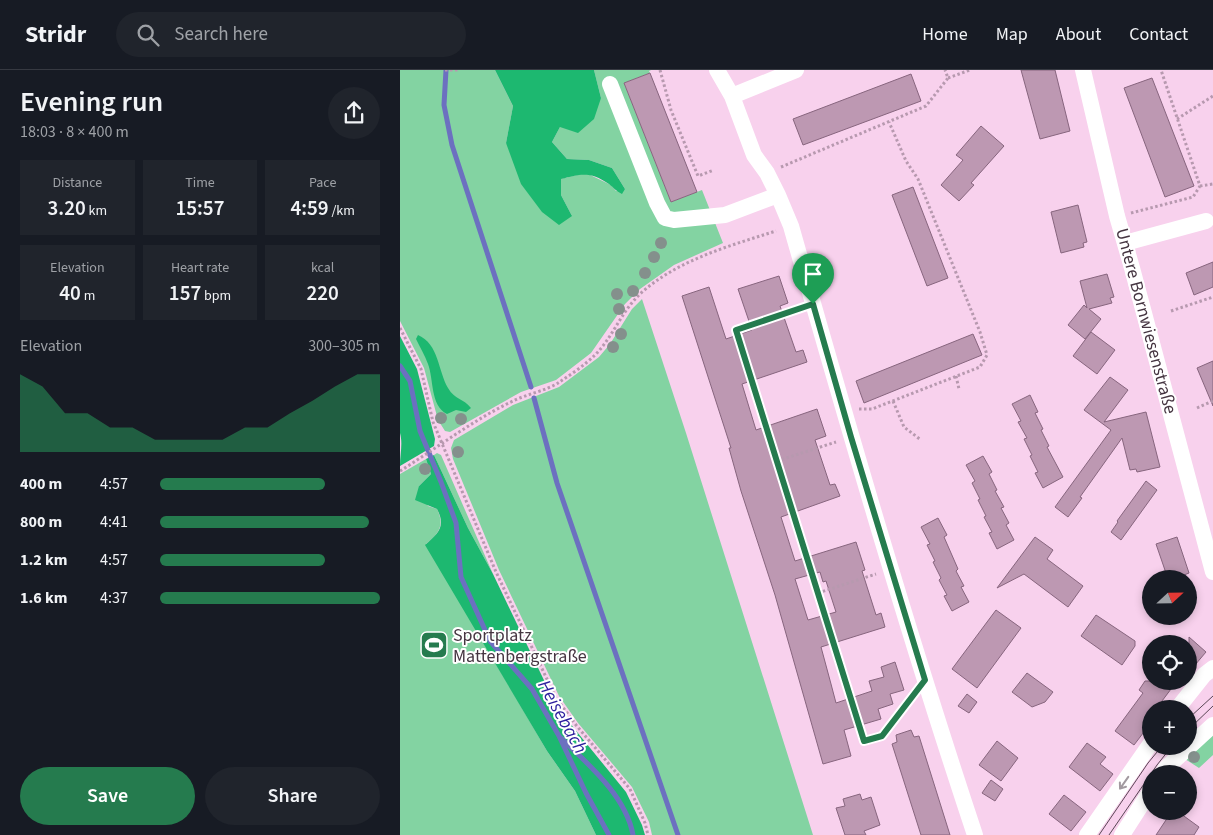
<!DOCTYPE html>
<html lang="en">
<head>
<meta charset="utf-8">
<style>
  :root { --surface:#171b24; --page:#20242c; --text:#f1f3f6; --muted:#9ea1a6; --line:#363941; --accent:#257b4e }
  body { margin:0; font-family:"Source Sans 3",sans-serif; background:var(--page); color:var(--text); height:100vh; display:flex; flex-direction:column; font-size:19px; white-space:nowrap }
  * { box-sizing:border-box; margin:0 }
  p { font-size:16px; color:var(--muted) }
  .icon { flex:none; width:28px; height:28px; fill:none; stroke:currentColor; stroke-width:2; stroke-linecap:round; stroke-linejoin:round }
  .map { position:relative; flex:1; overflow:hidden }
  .drawer { display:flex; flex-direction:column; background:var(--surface); width:400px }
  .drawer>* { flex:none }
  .needle { width:32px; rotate:68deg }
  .controls { position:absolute; left:742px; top:500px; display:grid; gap:10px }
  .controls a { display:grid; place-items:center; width:55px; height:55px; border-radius:50%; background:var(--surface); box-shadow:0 2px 8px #0003; font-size:25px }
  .pin { position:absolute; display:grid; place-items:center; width:42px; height:42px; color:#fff; margin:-51px -21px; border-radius:50% 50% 50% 0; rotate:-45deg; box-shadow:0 0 5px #0007 }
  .pin .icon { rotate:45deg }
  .round { display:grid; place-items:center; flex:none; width:52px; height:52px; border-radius:26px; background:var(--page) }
  .head { display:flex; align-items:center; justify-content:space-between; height:85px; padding:0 20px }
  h1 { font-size:28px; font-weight:600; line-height:38px }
  .stats { display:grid; grid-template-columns:repeat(3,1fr); gap:8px; height:85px; padding:5px 20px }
  .stats div { display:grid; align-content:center; border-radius:0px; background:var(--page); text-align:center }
  .stats b { font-size:21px; font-weight:600 }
  .stats small { font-size:14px; font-weight:400 }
  .stats p { font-size:14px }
  .chart { height:140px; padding:10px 20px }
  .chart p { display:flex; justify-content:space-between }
  .chart svg { width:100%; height:90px; margin-top:5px; fill:var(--accent); opacity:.7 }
  .button { display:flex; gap:10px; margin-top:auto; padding:10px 20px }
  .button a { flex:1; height:58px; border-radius:30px; background:var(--accent); color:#fff; font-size:20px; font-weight:600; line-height:58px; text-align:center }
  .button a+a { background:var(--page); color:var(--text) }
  ul { padding:0 20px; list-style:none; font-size:16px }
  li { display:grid; grid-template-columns:80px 60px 1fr; align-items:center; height:38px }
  li i { height:12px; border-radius:6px; background:var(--accent) }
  header { display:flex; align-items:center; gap:30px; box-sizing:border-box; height:70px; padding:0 25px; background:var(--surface); border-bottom:1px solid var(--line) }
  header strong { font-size:24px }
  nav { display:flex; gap:28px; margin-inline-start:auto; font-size:18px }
  .search { width:350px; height:45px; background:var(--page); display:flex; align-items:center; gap:12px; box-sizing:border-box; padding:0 18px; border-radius:28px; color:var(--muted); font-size:19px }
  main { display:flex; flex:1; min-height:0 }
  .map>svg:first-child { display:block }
  .green { fill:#83d3a2 }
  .forest { fill:#1db870 }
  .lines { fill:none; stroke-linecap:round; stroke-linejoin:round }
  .stream { stroke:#6c70c0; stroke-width:5 }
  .building { fill:#bd98b2; stroke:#87657e; fill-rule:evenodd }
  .path { stroke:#b799af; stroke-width:3; stroke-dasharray:2.5 2.5; stroke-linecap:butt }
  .minor { stroke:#fff; stroke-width:16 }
  .tram { stroke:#5a4755; stroke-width:1 }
  .tree { fill:#84908c }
  .oneway { stroke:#a29aa0 }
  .route-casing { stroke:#fff; stroke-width:10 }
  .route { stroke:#257b4e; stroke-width:6 }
  .labels { text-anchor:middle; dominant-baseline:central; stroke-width:4; stroke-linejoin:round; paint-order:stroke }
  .street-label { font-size:18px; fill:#453541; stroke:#fff }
  .poi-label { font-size:18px; fill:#453541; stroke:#fff; text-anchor:start }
  .water-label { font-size:19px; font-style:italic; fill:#2d1f9e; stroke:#fff }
</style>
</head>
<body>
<header>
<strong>Stridr</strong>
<div class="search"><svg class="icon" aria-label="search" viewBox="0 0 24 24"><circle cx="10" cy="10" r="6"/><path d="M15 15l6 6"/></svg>Search here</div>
<nav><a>Home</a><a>Map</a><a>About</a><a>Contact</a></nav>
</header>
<main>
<section class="drawer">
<div class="head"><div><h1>Evening run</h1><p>18:03 · 8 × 400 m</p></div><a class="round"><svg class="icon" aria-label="share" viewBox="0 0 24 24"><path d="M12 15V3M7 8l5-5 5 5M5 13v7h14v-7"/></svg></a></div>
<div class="stats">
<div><p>Distance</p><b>3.20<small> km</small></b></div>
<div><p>Time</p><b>15:57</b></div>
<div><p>Pace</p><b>4:59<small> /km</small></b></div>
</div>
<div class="stats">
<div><p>Elevation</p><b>40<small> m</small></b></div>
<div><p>Heart rate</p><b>157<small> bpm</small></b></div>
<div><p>kcal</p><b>220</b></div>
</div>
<div class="chart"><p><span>Elevation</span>300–305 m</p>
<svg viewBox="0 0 160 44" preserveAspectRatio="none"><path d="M0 44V6L10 12L20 25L30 25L40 32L50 32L60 38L70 38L80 38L90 38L100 32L110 32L120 25L130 19L140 12L150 6L160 6V44z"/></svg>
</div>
<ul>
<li><b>400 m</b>4:57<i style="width:75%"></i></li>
<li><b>800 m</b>4:41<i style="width:95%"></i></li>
<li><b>1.2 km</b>4:57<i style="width:75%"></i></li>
<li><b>1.6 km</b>4:37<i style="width:100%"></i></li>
</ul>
<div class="button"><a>Save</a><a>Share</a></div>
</section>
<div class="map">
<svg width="813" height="765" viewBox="0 0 813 765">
  <rect width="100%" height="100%" fill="#f8d1ed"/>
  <path class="green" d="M0 0H95L113 36 106 73 172 146 161 125 160 109 186 103 211 115 216 121 225 119 212 98 189 90 167 89 152 72 160 57 201 28 194 0H251L249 1 250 3 224 13 271 132 302 120 323 173 274 195 240 219 225 234 191 283 156 310 121 322 50 362 45 361 38 350 24 298 0 251Z
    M242 229 286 363 413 765H252L249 752 232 717 178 653 159 626 99 500 53 389 51 378 54 370 113 335 159 317 199 287 210 274 232 239Z
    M37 383 41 385 93 504 68 458 34 385Z
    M26 389 31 404 19 416 28 436 37 439C45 456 39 463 26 474L147 681 175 721 196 765H0V404Z
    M813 663V685L799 698 785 689Z"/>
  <path class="forest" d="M95 0H194L201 28 194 49 178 63 160 57 152 72 167 89 189 90 212 98 225 119 222 124C216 121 214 118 209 114 190 101 181 104 161 109V125L172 146 159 155 142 142 121 114 106 73 113 36Z
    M18 265C39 274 38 301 48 318 55 330 63 328 71 338L66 342 56 340 47 344C30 335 34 310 28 294 25 286 20 277 16 269Z
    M0 266 17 299 35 369 34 376 0 396C0 384 3 374 0 363Z
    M34 385 68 458 93 504 153 629 173 657 226 722 242 755 245 765H196L175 721 147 681 25 475C39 463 46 456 37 439L15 430 19 416 31 404 26 389Z"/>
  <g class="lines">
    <path class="stream" d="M46 0 44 35 52 75 131 317
      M0 296 10 311 20 361 41 412 56 453 61 507 90 571 132 619 159 666 186 723 209 765
      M134 328 157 413 278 765
      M161 668C188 694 226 726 233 765"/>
  </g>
  <path class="building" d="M621 0H655L670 61 640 69Z
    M250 3 297 122 271 132 224 13Z
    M511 4 521 31 403 75 393 49Z
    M752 8 794 116 765 127 724 18Z
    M581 56 604 76 571 113 574 115 559 131 541 115 563 90 556 85Z
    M513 117 548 208 527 216 492 125Z
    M678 135 687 172 683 173 684 177 661 183 651 142Z
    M813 192V217L794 225 786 203Z
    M707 204 714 227 710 228 712 233 689 239 701 249 685 269 668 255 684 235 687 238 680 211Z
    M379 206 388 233 380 236 396 282 403 280 407 292 342 314 356 360 417 339 426 366 415 370 430 415 435 414 440 426 381 447 395 491 456 472 465 500 462 501 476 545 481 543 485 557 421 577 431 614 436 633 472 621 469 611 484 607 481 597 495 592 504 620 490 624 493 634 478 639 481 649 444 660 451 686 423 694 375 525 341 421 329 378H331L282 226 309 217 326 269 352 260 338 219ZM420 502 423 512 426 511 436 542 408 550 395 509Z
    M691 262 715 280 697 304 673 286Z
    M573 264 582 285 464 333 456 311Z
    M813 291V336L797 298Z
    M710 307 728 320 704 352 746 342 760 397 737 402 736 399 730 400 722 368 680 427 682 428 668 447 655 437 711 360 684 340Z
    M630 325 638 342 635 343 643 359 641 360 649 376 647 377 663 407 643 418 635 403 638 402 630 386 632 385 624 369 627 368 618 352 621 351 612 334Z
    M583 386 592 402 589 404 597 420 595 421 604 437 601 438 609 453 606 455 614 470 597 479 589 463 592 462 584 447 586 446 578 430 580 429 572 413 575 411 566 395Z
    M746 411 757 420 721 470 711 462 718 452 717 451Z
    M538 448 547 465 544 467 558 499 556 501 564 516 561 517 569 532 552 541 544 526 547 525 539 510 541 508 533 492 535 491 527 475 530 474 521 457Z
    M635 467 653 480 647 489 683 516 668 537 624 504 597 518Z
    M777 467 789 503 774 509H768L756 474Z
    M596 540 621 558 577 618 552 599Z
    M696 545 735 571V576L722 595 681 566Z
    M789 567 806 582 789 602Z
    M627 603 653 622 645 632 632 637 612 622Z
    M745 611H777L756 639H751V646L747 652 750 654 734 675 715 661 743 623 739 620Z
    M567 624 577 632 569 643 558 636Z
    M511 660 514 667 519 666 550 765H521L492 674 497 672 496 665Z
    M597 671 618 688 601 711 579 695Z
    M687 673 706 687 700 694 713 704 700 721 669 697Z
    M591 710 603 719 595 731 582 723Z
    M460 724 462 730 471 727 480 755 464 761 466 765H445L436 738 445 736 443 729Z
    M664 725 686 742 671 761 649 744Z
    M772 741H777L799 757 794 765H756Z"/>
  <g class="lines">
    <path class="path" d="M45 0H59
      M260 0 271 40 298 106 314 100
      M548 8 570 0
      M777 49 813 26
      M381 97 526 36 548 8 545 0
      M800 116 813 114
      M731 143 793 127 800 116 761 0
      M399 239 336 260 464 671 482 665 513 625
      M771 241 813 227
      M0 258 21 299 33 352 96 502 156 628 176 655 230 719 245 753 248 765
      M556 306 559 319
      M493 331 504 357 521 370
      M797 338 813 331
      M459 339H472L580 297 587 285 580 262 518 109 506 91 489 52
      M377 391 436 372
      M0 401C37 378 73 350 113 331 127 324 145 321 158 313 170 305 185 295 195 285 213 267 221 242 240 224 277 190 329 176 376 161
      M418 523 476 504"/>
    <path class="minor" d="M317 0 332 26 354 85 367 103 378 125 391 156C449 360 508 564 575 765
      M683 0 717 146 732 198 813 502
      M210 14 257 133 265 148 274 150 325 145 378 125
      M332 26 396 0
      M725 173 806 151
      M777 639 804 605 813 598
      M762 704 766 698 813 655
      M687 765 751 673
      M722 765 751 720"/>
    <path class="tram" d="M789 648 813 626
      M789 659 813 636
      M699 765 748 693 762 676
      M709 765 757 695 772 676"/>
  </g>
  <g class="tree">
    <circle cx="261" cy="173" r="6"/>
    <circle cx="254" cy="187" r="6"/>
    <circle cx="245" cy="203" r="6"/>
    <circle cx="233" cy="221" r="6"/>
    <circle cx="217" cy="224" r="6"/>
    <circle cx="219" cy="239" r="6"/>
    <circle cx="221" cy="264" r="6"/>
    <circle cx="213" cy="277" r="6"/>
    <circle cx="41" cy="348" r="6"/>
    <circle cx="61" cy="349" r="6"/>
    <circle cx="58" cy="382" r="6"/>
    <circle cx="25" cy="399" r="6"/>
    <circle cx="794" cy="687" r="6"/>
  </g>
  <defs><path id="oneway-shaft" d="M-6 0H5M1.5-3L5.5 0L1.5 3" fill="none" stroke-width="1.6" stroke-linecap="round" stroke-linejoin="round" transform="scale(1.25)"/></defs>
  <use class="oneway" href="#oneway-shaft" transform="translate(724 713) rotate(125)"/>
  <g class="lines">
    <g class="route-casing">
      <path id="route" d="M413 234 451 367 525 610 482 666 464 671 336 260Z"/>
    </g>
    <use href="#route" class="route"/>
  </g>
  <defs>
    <g id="stadium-square" transform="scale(1.4375)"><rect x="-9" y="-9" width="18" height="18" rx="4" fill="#257b4e" stroke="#fff"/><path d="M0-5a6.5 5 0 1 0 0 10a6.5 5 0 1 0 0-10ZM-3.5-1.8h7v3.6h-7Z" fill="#fff"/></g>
  </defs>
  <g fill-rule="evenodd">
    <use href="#stadium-square" x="34" y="575"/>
  </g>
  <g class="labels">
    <g class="street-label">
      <text transform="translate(746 251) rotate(75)">Untere Bornwiesenstraße</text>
    </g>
    <g class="poi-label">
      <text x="53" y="565">Sportplatz<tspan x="53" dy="21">Mattenbergstraße</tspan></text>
    </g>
    <g class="water-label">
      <text transform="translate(162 647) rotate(61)">Heisebach</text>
    </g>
  </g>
</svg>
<div class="controls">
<a><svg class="needle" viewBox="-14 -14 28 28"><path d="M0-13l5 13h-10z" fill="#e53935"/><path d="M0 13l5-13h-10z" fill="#9ea1a6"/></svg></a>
<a><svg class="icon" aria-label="locate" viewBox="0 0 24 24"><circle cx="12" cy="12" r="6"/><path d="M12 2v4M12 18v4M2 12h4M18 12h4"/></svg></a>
<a>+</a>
<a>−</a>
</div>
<div class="pin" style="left:413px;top:234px;background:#1e9e55"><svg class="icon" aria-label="arrive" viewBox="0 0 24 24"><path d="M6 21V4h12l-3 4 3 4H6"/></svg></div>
</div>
</main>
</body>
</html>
